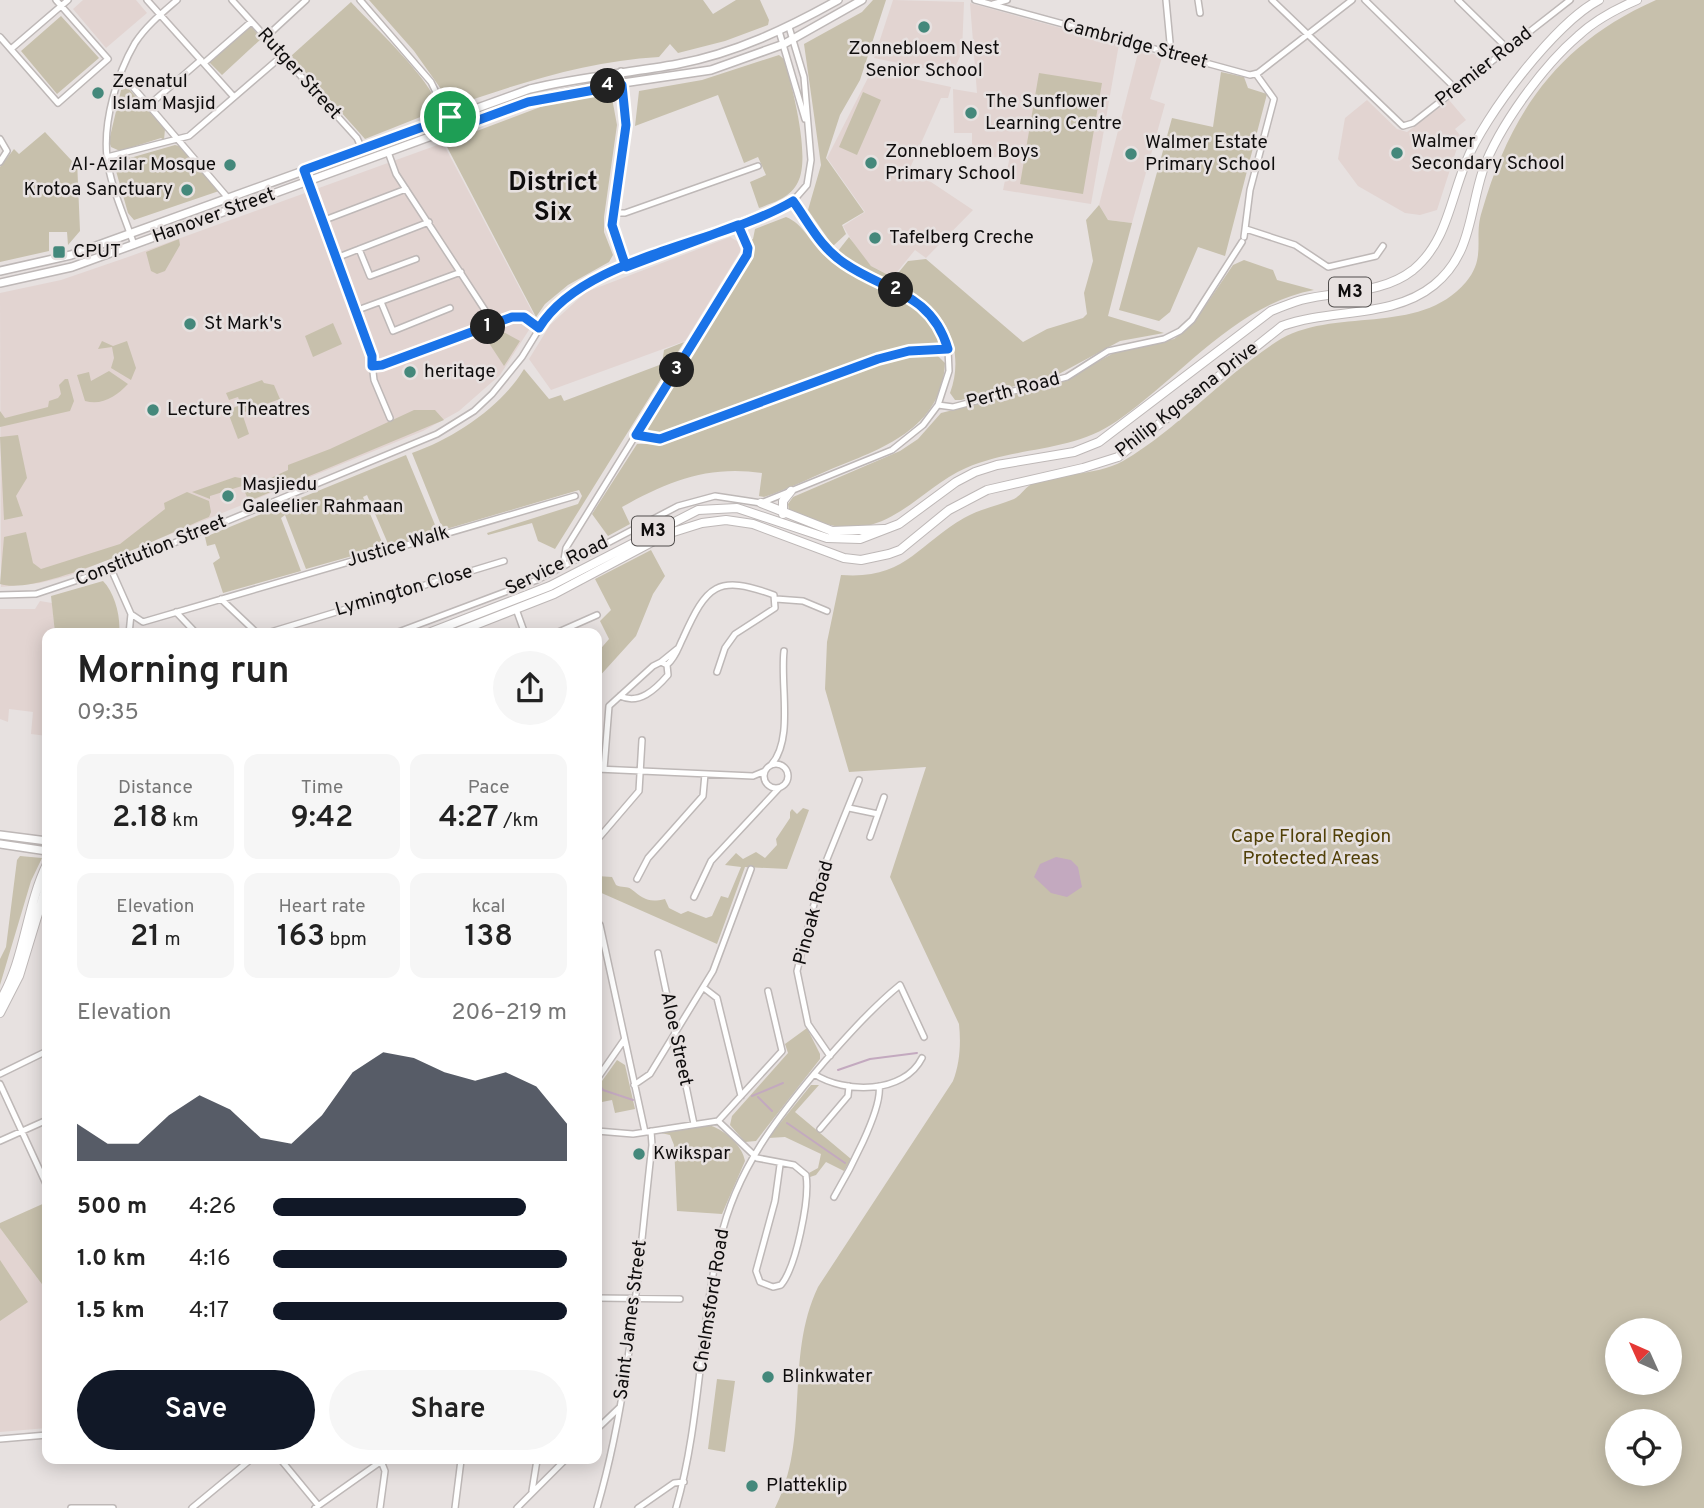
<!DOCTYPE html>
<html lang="en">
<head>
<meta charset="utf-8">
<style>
  :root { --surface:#fff; --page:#f6f6f6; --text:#222; --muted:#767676; --accent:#111827 }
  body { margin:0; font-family:Overpass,sans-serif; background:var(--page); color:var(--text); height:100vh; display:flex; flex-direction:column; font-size:26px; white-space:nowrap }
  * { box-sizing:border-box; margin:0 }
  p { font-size:23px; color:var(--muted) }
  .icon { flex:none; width:38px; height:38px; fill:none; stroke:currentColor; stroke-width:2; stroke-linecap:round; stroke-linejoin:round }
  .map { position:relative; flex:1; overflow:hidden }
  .details { position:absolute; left:42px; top:628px; width:560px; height:836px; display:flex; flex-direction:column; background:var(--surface); border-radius:14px; box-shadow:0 4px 18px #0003 }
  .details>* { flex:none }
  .needle { width:46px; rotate:315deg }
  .fabs { position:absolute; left:1605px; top:1318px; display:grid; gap:14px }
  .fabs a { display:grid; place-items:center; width:77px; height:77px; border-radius:50%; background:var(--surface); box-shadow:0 4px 18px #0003; font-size:35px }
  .pin { position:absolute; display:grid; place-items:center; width:60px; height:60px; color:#fff; margin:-30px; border:4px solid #fff; border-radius:50%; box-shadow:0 2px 7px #0007 }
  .km { position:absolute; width:35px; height:35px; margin:-18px; border-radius:50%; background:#222; color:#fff; font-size:19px; line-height:35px; text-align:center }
  .round { display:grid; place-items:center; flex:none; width:74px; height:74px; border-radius:37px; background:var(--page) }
  .overview { display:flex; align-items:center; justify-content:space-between; height:119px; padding:0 35px }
  h1 { font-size:38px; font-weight:600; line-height:52px }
  .figures { display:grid; grid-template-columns:repeat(3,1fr); gap:10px; height:119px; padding:7px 35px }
  .figures div { display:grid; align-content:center; border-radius:14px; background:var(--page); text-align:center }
  .figures b { font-size:30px; font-weight:600 }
  .figures small { font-size:19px; font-weight:400 }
  .figures p { font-size:19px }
  .chart { height:196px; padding:14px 35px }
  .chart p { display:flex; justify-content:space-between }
  .chart svg { width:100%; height:126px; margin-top:7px; fill:var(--accent); opacity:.7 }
  .action { display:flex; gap:14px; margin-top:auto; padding:14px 35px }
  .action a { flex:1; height:80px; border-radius:42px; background:var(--accent); color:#fff; font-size:28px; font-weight:600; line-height:80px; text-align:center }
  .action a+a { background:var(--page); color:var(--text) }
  ul { padding:0 35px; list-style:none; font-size:23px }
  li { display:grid; grid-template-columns:112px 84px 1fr; align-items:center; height:52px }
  li i { height:18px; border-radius:9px; background:var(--accent) }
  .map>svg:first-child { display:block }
  .built { fill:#e2d4d1 }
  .green { fill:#c7c0ac; fill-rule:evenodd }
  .water { fill:#c3a9bf }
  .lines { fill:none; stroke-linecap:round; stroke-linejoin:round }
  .stream { stroke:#c3a9bf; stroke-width:2 }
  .street-casing { stroke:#beb8b7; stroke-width:8 }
  .secondary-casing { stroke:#beb8b7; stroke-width:10 }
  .primary-casing { stroke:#beb8b7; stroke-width:10 }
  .street { stroke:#fff; stroke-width:5 }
  .secondary { stroke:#fff; stroke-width:7 }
  .primary { stroke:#fff; stroke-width:8 }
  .route-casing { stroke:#fff; stroke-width:14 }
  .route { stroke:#1a73e8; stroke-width:9 }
  .poi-dot { fill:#44887b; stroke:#e7e1e0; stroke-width:2.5 }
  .labels { text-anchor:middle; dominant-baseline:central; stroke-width:5; stroke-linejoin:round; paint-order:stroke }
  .shield { fill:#e7e1e0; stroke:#504d4c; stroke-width:2 }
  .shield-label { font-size:18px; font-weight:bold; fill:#0f0d0d }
  .street-label { font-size:19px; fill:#0f0d0d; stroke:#e7e1e0 }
  .poi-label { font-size:19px; fill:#0f0d0d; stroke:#e7e1e0; text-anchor:start }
  .park-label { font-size:19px; fill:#514008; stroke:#e7e1e0 }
  .district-label { font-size:26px; font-weight:bold; fill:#0f0d0d; stroke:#e7e1e0 }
</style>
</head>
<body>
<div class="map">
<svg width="1704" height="1508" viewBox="0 0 1704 1508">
  <rect width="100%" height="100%" fill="#e7e1e0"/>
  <path class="built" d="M83 0H136L147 13 106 48 73 9Z
    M893 0 964 2 962 52 952 74 874 58Z
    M970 3 1119 44 1091 204 1003 190 1010 156 972 159V133H954L953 89 977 93Z
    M1139 49 1162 57 1150 99 1165 104 1132 223 1108 220 1099 205Z
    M872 70 951 87 948 98H941L910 168 973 210 926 258 915 250 893 277 871 266 860 254 843 226 865 212 827 158Z
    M1367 100 1397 129 1407 132 1449 100 1466 120 1455 129 1463 139 1457 148 1437 210 1420 215 1405 213 1358 186 1338 159 1345 118Z
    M443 143 536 319 500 375 459 411 423 431 68 576 40 583 1 587 0 293 61 280 128 257Z
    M730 237 737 241 741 250 685 341 551 390 529 359 550 325 586 292Z
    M40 601 52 603 55 633 47 634V736L31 734 33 712 9 709 8 722 0 719V609H35Z
    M0 1228 47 1291V1428L0 1432Z"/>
  <path class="green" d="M369 0H703L713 14 736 0H760L769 20 768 25 725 41 678 53 670 44 659 57C587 61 521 83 453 106L414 51Z
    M873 0H886L860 80 840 115 826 158 864 212 842 225 846 234 833 246 808 210 821 165 804 44 862 12Z
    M1656 0H1704V1508H775C811 1439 784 1358 818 1287L953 1081C960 1063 961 1043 959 1024L890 877 926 767 849 772 825 689 827 642 841 575C905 580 917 545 964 518 980 509 997 506 1014 499 1020 496 1024 489 1030 485 1052 472 1095 477 1123 461 1179 428 1222 377 1276 342 1333 305 1418 338 1466 282 1487 257 1473 238 1482 211 1511 111 1559 43 1656 0ZM1617 1330H1670V1382H1617ZM1617 1421H1670V1474H1617Z
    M351 2C371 24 438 85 438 110L365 139 291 56Z
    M61 16 99 58 57 94 21 51Z
    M247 28H253L261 39 222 75 209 62Z
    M779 55 785 60C792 88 811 156 798 182 790 198 775 202 759 208L750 182 766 175 758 157 744 163 718 95 635 126 639 91 702 80Z
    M1221 72 1244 77 1248 88 1267 94 1225 256 1198 247 1170 312 1159 321 1119 310 1172 118 1213 127Z
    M1039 73 1102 83 1083 194 1020 184Z
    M127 87 165 129 164 140 161 138 120 151 111 147 109 141 121 90Z
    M606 91 614 92 618 96 612 98 617 125 604 217V232L613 255 609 262 568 285 545 304 536 317 445 143 543 106Z
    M863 92 881 100 857 155 839 147Z
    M45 132 72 161 77 160 80 231 68 245 67 232H49V251L0 262V167L14 149 19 154Z
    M175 145 179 146 219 191 134 220 128 213 114 164 127 156 130 158Z
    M1099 205 1108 220 1132 223 1108 316 1164 333 1120 341 1057 375 961 400H955L950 393C956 377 957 361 953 344 938 286 876 284 838 251L849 237 871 266 894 278 908 261 926 259 1023 342 1047 329 1083 318 1087 314 1084 293 1093 261 1086 220Z
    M786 217C805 224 812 248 831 261 854 278 946 307 938 343 932 348 889 350 876 354L658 437 651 436 647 426 751 257 750 241 753 239 755 229Z
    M179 239 180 245 165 271 157 274 151 271 146 252Z
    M1244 260 1273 270 1277 280 1314 290C1235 305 1181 377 1117 421 1071 453 1016 446 966 468 931 483 904 518 866 526 837 531 815 521 789 511L788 504 793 497 900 451 918 439 941 413 1057 384 1121 349 1174 339 1193 324 1233 265Z
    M333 323 342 344 313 357 305 336Z
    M498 329 520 341 504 366 483 334Z
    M102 341 113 346 127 341 136 368 131 380 111 368 114 358 112 347 98 349Z
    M684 342 555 549 538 541 532 523 488 535 487 533 578 504 582 496 579 490 443 530 412 453C455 438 502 406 524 369L549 399 561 395 564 401 662 364 664 350Z
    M936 354 945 363C942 429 881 449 829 470 808 479 786 490 764 497L759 496 762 473C709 465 668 481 622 507L630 524 608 536 592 514 637 444H657L888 359Z
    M109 371 128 384C117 396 102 406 85 401L77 375 89 372 91 381Z
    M65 379H68L74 401 70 411 0 427V411L5 418 48 407 49 401 58 398 61 394 59 385Z
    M262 380 264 383 274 385 280 399 242 413 249 434 238 439 227 410 241 405 238 397 229 400 226 393Z
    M414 410H435L444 420 249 501 242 486 210 496V499L192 492 235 477 262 482 288 470V465L330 449Z
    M18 435 27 478 16 496 23 516 4 520 0 437Z
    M406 455 438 532 389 546 367 495 363 497 384 547 306 569 285 515 281 518 301 571 223 593 213 563 220 558 215 544 207 546 205 537Z
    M187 492 209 501 211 512 209 517C167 534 39 597 0 584L4 537 26 532 33 563 41 569 120 544 165 509 164 503Z
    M651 550 665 576 653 594 636 636 597 679V653L609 639 600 621 611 610 595 579Z
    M103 581C115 593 121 618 119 633H55L51 596Z
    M803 808 809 810 787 869 745 867 717 944 597 891V876L612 877 616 885C622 888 627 886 631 889 644 899 648 903 665 899L669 908 681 914 688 911 706 918 712 916 721 896 728 898 741 867 725 865 736 853 743 859 756 852 765 858 777 845 776 839 790 818V812L792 809 797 814Z
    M20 856 42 858 31 881 0 985V959L6 947 17 860Z
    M807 1028 820 1054V1059L756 1141 745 1142 730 1125 732 1116 788 1053 785 1044Z
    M617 1060 625 1065 635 1109 615 1113 612 1100 597 1103V1088Z
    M811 1085H819L795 1112 851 1159 844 1171 826 1162 816 1175 810 1177 809 1173 818 1168 821 1154 785 1137 768 1138Z
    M708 1125C723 1128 743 1146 745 1161L722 1214 677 1211 674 1145 670 1135 661 1133Z
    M47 1202V1291L0 1228V1223Z
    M0 1260 28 1302 0 1321Z
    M717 1379 735 1381 725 1452 708 1449Z"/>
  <path class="water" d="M1056 857 1071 860 1078 867 1082 887 1067 897 1051 893 1034 877 1040 864Z"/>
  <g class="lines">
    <path class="stream" d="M838 1070 870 1059 917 1053
      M599 1084 603 1090 633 1100
      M752 1096 783 1083
      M758 1097 772 1111
      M787 1123 845 1163"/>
    <g class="street-casing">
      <path id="street" d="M147 0 234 97
        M232 0 357 138 362 149
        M360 0 431 82 454 129
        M975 0 1250 75 1258 73 1352 0
        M1166 0 1171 53
        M1198 0 1200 13
        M1272 0 1403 126 1413 123 1570 0
        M1365 0 1456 89
        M1458 0 1507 48
        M993 4 1007 0
        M779 31 805 119
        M267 36 306 0
        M0 37 58 103 108 59 56 0
        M11 49 68 0
        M204 63 251 22
        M621 71 626 119 613 225 626 267
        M120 79 132 86 228 198
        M149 105 201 60
        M0 139 7 151 0 162
        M388 152 396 174 494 324
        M107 157 189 136 283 55
        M304 170 371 356 374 380 390 418
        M614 213H625L758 166
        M322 221 406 189
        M1246 229 1295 245 1328 267 1376 256 1383 246
        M1244 237 1250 190 1274 99 1256 74
        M134 245C125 217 110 186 107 157 103 121 117 74 135 43 146 26 162 13 177 0
        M359 249 370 276 416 259
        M336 258 429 222
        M381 302 393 331 450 308
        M355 311 461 272
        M372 366 382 365 512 316 524 317 539 329
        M938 405 953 407 1067 377 1108 351 1164 339 1180 331 1192 320 1242 242
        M636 435 660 439 878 359 909 351 948 349
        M563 566 566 548 747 255 748 248 738 225
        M111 569 131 614 143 622 575 496
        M0 595 36 594 111 569 437 434 474 411 492 394 522 357 544 321 588 282 793 201 807 185 811 160 804 77 789 27
        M221 599 258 634
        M776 599 803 601 827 611
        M516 609 525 634
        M176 612 197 634
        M129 634 131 614
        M264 634 504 561
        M393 634 537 580 678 506 715 496 761 503 892 450 923 425 938 405 949 371 948 349 936 321 918 301 845 264 821 244 793 201
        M554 634 597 615
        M661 662 677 649
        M667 665C676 657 678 648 683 638 707 585 717 574 774 595L775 608 735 634 725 648 717 672
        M620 696C639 705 655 690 668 675L667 665
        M764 776a12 12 0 1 1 24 0a12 12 0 1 1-24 0Z
        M771 765C794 740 780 685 784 651
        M597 769 753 776 765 771
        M604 769 609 706 653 666 661 662 667 665
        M849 808 878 814
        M870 837 884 797
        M597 840 639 791 642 740
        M637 879 648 858 703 796 705 774
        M694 897 711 861 779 788
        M600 925 645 1132
        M658 953 694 1124
        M704 988 717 998 741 1096
        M830 1056 808 1024 797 971 823 869 859 780
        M0 1074 47 1051
        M814 1074C845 1094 904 1094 922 1058
        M597 1079 624 1040
        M0 1084 47 1186
        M634 1085 650 1074 713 971 751 869
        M718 1121 757 1158 794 1165 806 1175C810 1199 796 1267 781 1285L773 1287 760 1282 756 1271 775 1201 780 1165
        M820 1129 848 1096 849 1086
        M597 1131 633 1134 718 1121 782 1051 768 991
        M0 1141 47 1120
        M834 1197C847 1175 883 1109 879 1086
        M597 1298 680 1299
        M597 1429 620 1407
        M0 1439 47 1435
        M281 1460 318 1505
        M532 1491 537 1460
        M71 1508H113
        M192 1508 250 1460
        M315 1508 383 1460
        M380 1508 385 1471 381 1461
        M455 1508 461 1460
        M517 1508 565 1460
        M597 1508C631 1391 638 1266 652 1145L651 1131
        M638 1508 674 1483 684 1482
        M676 1508C701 1421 699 1329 720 1241 736 1169 778 1116 825 1061 848 1035 873 1007 900 985L924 1037"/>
    </g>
    <g class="secondary-casing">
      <path id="secondary" d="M0 271 71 255 530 89C579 77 629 73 678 64 736 53 788 28 838 0
        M0 283 72 267 528 101 589 88 711 70 784 44 862 0
        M0 835 47 841
        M0 844 47 851"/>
    </g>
    <g class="primary-casing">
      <path id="primary" d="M761 503 832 531 884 529
        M783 514V501L791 491
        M426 634 550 586 698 510 737 508 827 538 860 539 899 524 956 482 975 472 997 465 1074 452 1099 442 1271 311C1281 307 1291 303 1301 300 1339 290 1381 295 1413 270 1447 242 1450 200 1466 162 1484 116 1556 22 1599 0
        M452 634 554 594 667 534 702 523 726 520 753 524 844 558 861 560 889 554 900 550 949 510 987 490 1083 468 1118 457 1282 326C1331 308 1392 319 1434 285 1472 254 1469 212 1483 170 1499 126 1543 66 1578 36 1595 20 1616 9 1637 0
        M0 1001C25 960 26 907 47 864
        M0 1013 19 976 47 884"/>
    </g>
    <use href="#street" class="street"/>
    <use href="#secondary" class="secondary"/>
    <use href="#primary" class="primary"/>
  </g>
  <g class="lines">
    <g class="route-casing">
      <path id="route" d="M450 117 304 170 372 356V366L382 365 512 317H524L539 328C583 256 721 244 793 201 809 223 820 247 844 263 886 292 931 292 948 349L909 351 878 359 660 439 636 435 747 255 748 248 738 225 626 267 612 225 626 125 622 85 528 102 454 129 450 117"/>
    </g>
    <use href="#route" class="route"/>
  </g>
  <g class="poi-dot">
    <circle cx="924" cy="27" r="7"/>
    <circle cx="98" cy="93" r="7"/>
    <circle cx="971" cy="113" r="7"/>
    <circle cx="1397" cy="153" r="7"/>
    <circle cx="1131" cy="154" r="7"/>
    <circle cx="871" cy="163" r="7"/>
    <circle cx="230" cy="165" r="7"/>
    <circle cx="187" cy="190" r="7"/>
    <circle cx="875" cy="238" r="7"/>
    <rect x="52" y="245" width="14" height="14" rx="3.5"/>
    <circle cx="190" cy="324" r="7"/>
    <circle cx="410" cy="372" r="7"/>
    <circle cx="153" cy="410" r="7"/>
    <circle cx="228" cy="496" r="7"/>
    <circle cx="639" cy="1154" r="7"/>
    <circle cx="768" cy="1377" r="7"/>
    <circle cx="752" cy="1486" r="7"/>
  </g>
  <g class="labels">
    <g class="shield">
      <rect x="1329" y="277.5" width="42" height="29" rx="5"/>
      <rect x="632" y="516.5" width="42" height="29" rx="5"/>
    </g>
    <g class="shield-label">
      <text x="1350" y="292">M3</text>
      <text x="653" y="531">M3</text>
    </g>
    <g class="street-label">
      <text transform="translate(1135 44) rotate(15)">Cambridge Street</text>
      <text transform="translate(1484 67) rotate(-38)">Premier Road</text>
      <text transform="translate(299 74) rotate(48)">Rutger Street</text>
      <text transform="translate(214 216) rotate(-20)">Hanover Street</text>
      <text transform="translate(1013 391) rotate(-15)">Perth Road</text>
      <text transform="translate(1187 400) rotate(-38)">Philip Kgosana Drive</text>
      <text transform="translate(398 547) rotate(-16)">Justice Walk</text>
      <text transform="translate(151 551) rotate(-22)">Constitution Street</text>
      <text transform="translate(557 566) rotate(-26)">Service Road</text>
      <text transform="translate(404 591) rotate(-16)">Lymington Close</text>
      <text transform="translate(814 913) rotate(-75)">Pinoak Road</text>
      <text transform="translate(676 1039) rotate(78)">Aloe Street</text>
      <text transform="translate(712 1301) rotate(-81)">Chelmsford Road</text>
      <text transform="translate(631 1320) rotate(-83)">Saint James Street</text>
    </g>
    <g class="poi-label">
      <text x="924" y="49" text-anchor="middle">Zonnebloem Nest<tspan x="924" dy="22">Senior School</tspan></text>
      <text x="112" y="82">Zeenatul<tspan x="112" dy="22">Islam Masjid</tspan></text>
      <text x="985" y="102">The Sunflower<tspan x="985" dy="22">Learning Centre</tspan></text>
      <text x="1411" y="142">Walmer<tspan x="1411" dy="22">Secondary School</tspan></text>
      <text x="1145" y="143">Walmer Estate<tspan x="1145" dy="22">Primary School</tspan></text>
      <text x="885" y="152">Zonnebloem Boys<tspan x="885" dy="22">Primary School</tspan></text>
      <text x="216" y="165" text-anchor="end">Al-Azilar Mosque</text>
      <text x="173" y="190" text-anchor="end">Krotoa Sanctuary</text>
      <text x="889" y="238">Tafelberg Creche</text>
      <text x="73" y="252">CPUT</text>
      <text x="204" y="324">St Mark's</text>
      <text x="424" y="372">heritage</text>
      <text x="167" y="410">Lecture Theatres</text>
      <text x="242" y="485">Masjiedu<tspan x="242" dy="22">Galeelier Rahmaan</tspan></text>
      <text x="653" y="1154">Kwikspar</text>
      <text x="782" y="1377">Blinkwater</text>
      <text x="766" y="1486">Platteklip</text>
    </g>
    <g class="park-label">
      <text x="1311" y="837">Cape Floral Region<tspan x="1311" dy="22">Protected Areas</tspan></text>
    </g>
    <g class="district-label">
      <text x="553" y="183">District<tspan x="553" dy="30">Six</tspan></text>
    </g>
  </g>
</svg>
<div class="fabs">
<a><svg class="needle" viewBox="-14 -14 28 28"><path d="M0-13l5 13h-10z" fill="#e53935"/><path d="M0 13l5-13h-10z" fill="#767676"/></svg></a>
<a><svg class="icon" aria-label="locate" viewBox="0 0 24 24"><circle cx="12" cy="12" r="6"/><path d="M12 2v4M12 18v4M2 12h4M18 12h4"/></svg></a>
</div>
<div class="pin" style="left:450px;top:117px;background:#1e9e55"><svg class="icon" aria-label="arrive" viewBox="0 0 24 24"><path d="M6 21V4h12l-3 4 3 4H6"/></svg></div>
<b class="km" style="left:488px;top:327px">1</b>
<b class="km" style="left:896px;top:290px">2</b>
<b class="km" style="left:677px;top:370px">3</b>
<b class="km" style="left:608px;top:86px">4</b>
<section class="details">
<div class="overview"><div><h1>Morning run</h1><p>09:35</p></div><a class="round"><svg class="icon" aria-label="share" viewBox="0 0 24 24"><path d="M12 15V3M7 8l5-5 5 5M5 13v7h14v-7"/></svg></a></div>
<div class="figures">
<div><p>Distance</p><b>2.18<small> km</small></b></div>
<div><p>Time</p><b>9:42</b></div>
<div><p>Pace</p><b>4:27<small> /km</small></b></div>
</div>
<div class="figures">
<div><p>Elevation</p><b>21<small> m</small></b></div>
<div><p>Heart rate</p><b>163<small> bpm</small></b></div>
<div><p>kcal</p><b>138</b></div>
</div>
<div class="chart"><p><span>Elevation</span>206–219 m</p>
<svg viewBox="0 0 160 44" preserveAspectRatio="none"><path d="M0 44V31L10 38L20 38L30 28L40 21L50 26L60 36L70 38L80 28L90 13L100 6L110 8L120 13L130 16L140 13L150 18L160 31V44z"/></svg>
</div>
<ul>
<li><b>500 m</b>4:26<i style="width:86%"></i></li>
<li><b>1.0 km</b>4:16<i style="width:100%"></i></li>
<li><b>1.5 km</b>4:17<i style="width:100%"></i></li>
</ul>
<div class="action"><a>Save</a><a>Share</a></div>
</section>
</div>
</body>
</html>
